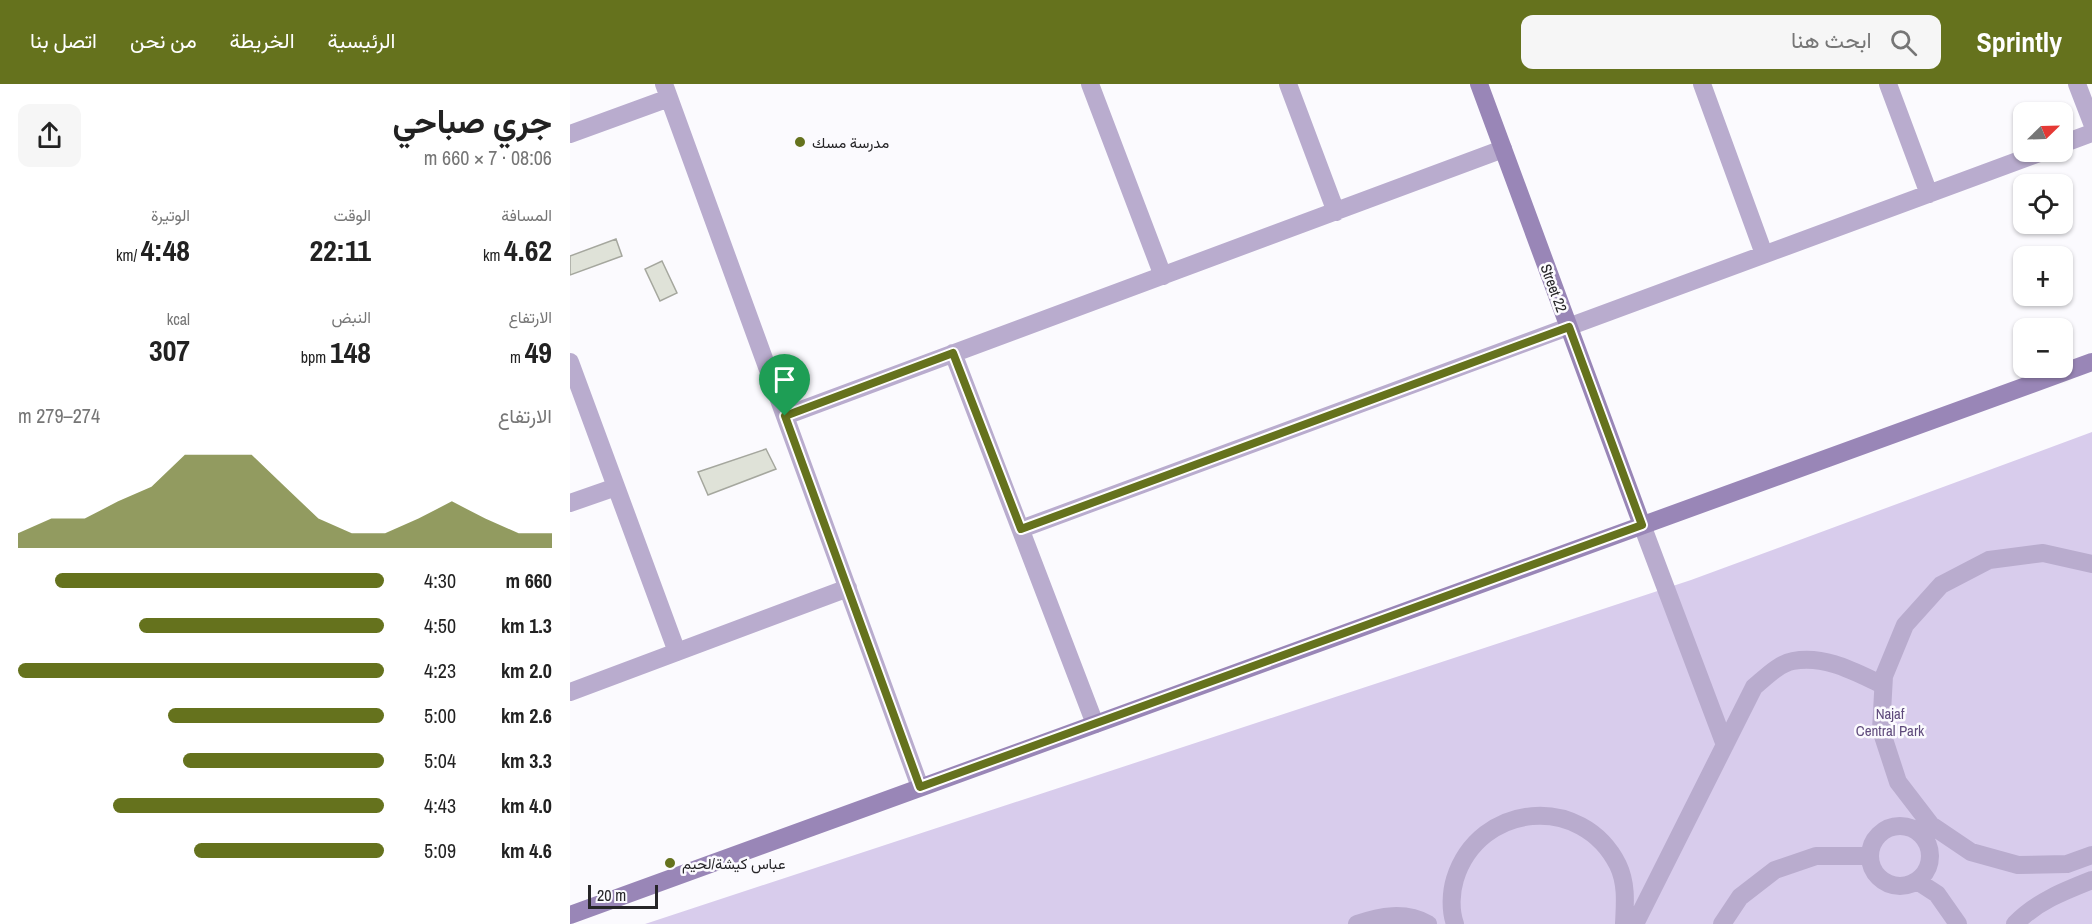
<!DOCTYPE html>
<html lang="ar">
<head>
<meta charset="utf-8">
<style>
  :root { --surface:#fff; --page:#f6f6f6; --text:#222; --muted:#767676; --accent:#65721d }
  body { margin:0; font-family:"Archivo Narrow",Vazirmatn,sans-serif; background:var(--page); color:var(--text); direction:rtl; height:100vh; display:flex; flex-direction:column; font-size:22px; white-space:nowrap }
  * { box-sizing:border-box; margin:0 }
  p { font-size:20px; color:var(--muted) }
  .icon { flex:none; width:33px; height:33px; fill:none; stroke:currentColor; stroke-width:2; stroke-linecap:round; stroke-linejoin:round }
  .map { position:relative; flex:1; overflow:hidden; direction:ltr }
  .details { display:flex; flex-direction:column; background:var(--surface); width:570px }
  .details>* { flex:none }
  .needle { width:39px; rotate:67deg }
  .controls { position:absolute; left:1443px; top:18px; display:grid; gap:12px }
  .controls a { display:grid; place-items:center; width:60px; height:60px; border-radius:12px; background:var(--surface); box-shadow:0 2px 4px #0004; font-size:30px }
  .scale { position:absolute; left:18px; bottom:15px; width:70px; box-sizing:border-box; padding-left:6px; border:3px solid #262528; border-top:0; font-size:16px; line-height:21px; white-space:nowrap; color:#262528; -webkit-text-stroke:4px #fbfafe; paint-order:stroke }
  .pin { position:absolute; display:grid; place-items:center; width:51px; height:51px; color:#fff; margin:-62px -26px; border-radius:50% 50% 50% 0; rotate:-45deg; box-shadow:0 0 6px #0007 }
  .pin .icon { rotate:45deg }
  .round { display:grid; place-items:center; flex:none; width:63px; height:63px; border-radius:12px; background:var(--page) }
  .headline { display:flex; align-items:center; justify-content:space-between; height:102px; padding:0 18px }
  h1 { font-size:33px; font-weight:700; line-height:45px }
  .metrics { display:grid; grid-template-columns:repeat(3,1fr); gap:9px; height:102px; padding:6px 18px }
  .metrics div { display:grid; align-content:center }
  .metrics b { font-size:30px; font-weight:700 }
  .metrics small { font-size:16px; font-weight:400 }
  .metrics p { font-size:16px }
  .chart { height:168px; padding:12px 18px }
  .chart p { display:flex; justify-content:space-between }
  .chart svg { width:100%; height:108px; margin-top:6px; fill:var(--accent); opacity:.7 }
  ul { padding:0 18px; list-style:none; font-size:20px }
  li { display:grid; grid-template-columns:96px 72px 1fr; align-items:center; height:45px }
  li i { height:15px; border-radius:8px; background:var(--accent) }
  header { display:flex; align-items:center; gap:36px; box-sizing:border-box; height:84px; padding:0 30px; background:var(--accent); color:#fff }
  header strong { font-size:28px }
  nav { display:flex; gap:33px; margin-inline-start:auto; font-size:21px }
  .search { width:420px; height:54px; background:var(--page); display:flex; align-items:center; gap:15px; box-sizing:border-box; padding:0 21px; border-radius:12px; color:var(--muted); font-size:22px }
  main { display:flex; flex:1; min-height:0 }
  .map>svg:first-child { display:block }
  .green { fill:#d8ccec }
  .building { fill:#dfe2d8; stroke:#a5a79e; stroke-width:1.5 }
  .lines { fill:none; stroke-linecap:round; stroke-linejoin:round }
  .street { stroke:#b9acce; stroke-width:18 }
  .secondary { stroke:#9986b7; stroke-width:18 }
  .route-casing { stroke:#fff; stroke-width:12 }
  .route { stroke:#65721d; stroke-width:8 }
  .poi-dot { fill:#65721d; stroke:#fbfafe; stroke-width:2 }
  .labels { text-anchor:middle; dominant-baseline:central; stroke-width:5; stroke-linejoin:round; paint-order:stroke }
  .poi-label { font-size:15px; fill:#262528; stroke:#fbfafe; text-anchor:start }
  .street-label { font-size:15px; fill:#262528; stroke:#fbfafe }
  .park-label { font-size:15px; fill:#5f4b7c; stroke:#fbfafe }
</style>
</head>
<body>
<header>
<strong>Sprintly</strong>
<div class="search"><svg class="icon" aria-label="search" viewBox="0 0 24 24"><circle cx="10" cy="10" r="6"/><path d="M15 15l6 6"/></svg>ابحث هنا</div>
<nav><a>الرئيسية</a><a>الخريطة</a><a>من نحن</a><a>اتصل بنا</a></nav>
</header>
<main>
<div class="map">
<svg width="1522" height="840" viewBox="0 0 1522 840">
  <rect width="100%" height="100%" fill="#fbfafe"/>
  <path class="green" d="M1522 348V840H75L1121 496Z"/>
  <path class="building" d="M46 155 52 172 0 191V172Z
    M92 177 107 209 90 217 75 185Z
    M196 365 206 385 138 411 128 388Z"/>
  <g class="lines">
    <path class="street" d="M94 0 350 703
      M520 0 593 192
      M718 0 766 128
      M1132 0 1194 170
      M1318 0 1359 110
      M1507 0 1522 39
      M0 50 99 14
      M1492 60 1522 49
      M383 269 525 640
      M0 278 107 568
      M215 332 933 65
      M0 419 46 403
      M1072 441 1155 661
      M451 445 1472 68
      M1522 480 1473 469 1419 476 1371 501 1335 541 1314 592 1311 646 1328 698 1361 741 1401 768 1448 781 1497 780 1522 771
      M0 608 278 504
      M1300 772a30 30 0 1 1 60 0a30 30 0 1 1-60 0Z
      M1347 797 1367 810 1388 840
      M787 840C810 832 835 827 858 840
      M885 840C880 826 881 808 885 795 909 718 1012 709 1048 781 1057 800 1055 820 1054 840
      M1065 840 1184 603C1195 594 1208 580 1223 577 1256 571 1285 588 1313 601
      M1152 840 1170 813 1205 786 1246 772H1300
      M1445 840C1466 818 1494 807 1522 796"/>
    <path class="secondary" d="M909 0 1072 441
      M0 831 1522 278"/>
  </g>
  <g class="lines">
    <g class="route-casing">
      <path id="route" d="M999 243 1072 441 350 703 215 332 383 269 451 445Z"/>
    </g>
    <use href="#route" class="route"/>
  </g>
  <g class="poi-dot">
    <circle cx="230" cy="58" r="6"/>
    <circle cx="100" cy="779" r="6"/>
  </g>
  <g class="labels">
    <g class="poi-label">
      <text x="242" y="58">مدرسة مسك</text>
      <text x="112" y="779">عباس كيشة/لحيم</text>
    </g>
    <g class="street-label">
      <text transform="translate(984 204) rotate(70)">Street 22</text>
    </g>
    <g class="park-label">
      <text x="1320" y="629">Najaf<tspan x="1320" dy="17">Central Park</tspan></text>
    </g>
  </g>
</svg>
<div class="controls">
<a><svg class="needle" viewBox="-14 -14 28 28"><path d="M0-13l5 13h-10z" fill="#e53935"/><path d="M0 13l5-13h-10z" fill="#767676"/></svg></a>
<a><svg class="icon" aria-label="locate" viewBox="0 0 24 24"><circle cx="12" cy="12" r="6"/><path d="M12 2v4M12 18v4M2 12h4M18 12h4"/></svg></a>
<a>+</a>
<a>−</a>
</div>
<div class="scale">20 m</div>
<div class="pin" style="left:215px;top:332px;background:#1e9e55"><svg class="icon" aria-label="arrive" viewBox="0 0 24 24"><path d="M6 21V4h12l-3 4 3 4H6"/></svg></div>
</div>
<section class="details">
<div class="headline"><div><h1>جري صباحي</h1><p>08:06 · 7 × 660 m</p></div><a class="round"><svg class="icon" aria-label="share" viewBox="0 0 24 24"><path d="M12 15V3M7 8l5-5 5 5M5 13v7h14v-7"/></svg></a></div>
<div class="metrics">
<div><p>المسافة</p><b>4.62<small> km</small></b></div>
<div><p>الوقت</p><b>22:11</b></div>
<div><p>الوتيرة</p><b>4:48<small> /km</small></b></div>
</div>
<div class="metrics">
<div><p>الارتفاع</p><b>49<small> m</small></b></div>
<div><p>النبض</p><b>148<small> bpm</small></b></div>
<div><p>kcal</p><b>307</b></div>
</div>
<div class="chart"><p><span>الارتفاع</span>274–279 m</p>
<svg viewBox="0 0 160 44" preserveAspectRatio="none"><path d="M0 44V38L10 32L20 32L30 25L40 19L50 6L60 6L70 6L80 19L90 32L100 38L110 38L120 32L130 25L140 32L150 38L160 38V44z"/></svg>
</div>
<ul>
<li><b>660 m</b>4:30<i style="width:90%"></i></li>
<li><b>1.3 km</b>4:50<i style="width:67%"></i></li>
<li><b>2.0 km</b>4:23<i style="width:100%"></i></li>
<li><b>2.6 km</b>5:00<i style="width:59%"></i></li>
<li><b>3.3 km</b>5:04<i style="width:55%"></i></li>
<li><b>4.0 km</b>4:43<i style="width:74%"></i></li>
<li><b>4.6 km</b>5:09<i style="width:52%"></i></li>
</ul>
</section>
</main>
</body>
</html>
